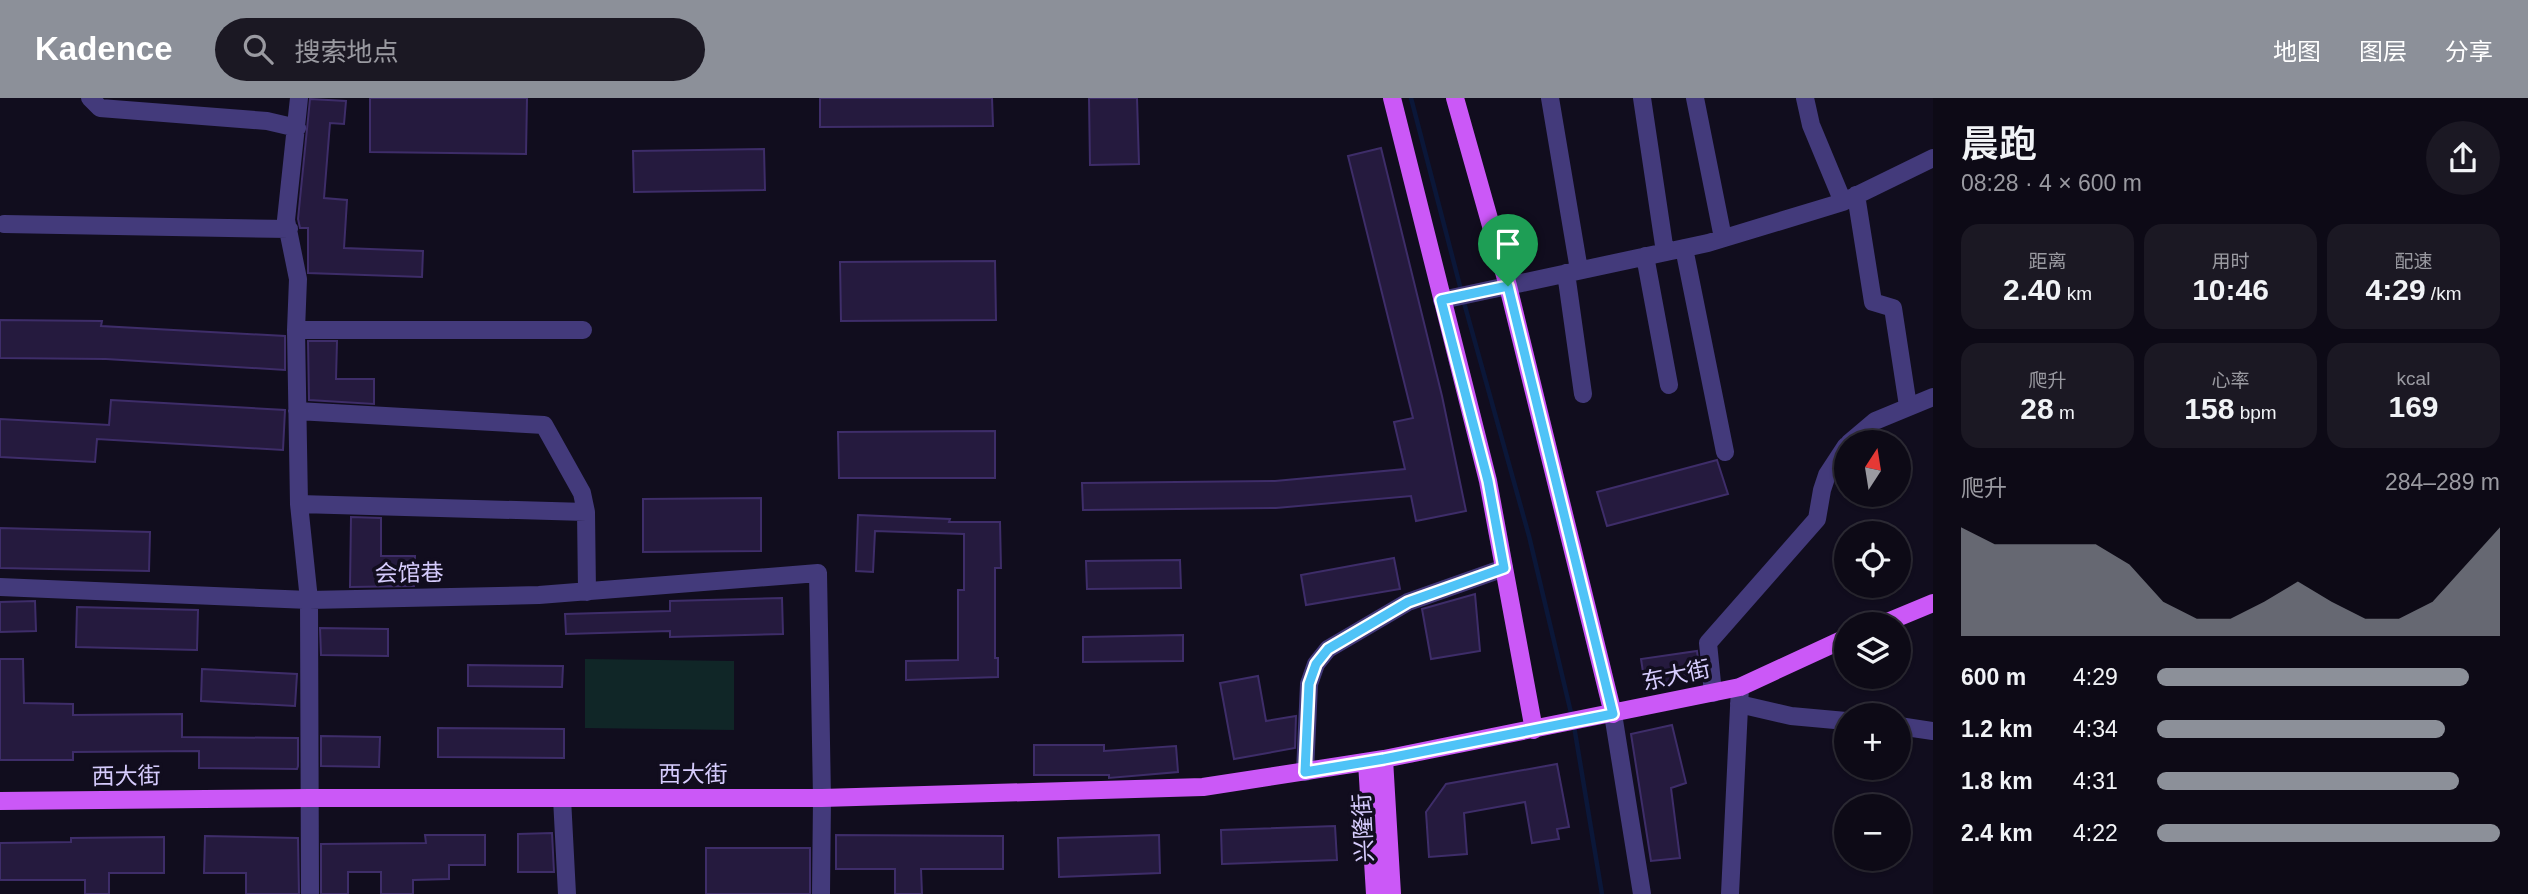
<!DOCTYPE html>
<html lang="zh">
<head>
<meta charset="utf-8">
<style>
  :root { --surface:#0d0a16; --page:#1b1823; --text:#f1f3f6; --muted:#9a9aa1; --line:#2d2b35; --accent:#8c9099 }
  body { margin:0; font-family:Helvetica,"Noto Sans SC",sans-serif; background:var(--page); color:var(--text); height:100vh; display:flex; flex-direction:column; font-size:26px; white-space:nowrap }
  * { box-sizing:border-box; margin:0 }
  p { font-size:23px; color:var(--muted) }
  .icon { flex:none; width:38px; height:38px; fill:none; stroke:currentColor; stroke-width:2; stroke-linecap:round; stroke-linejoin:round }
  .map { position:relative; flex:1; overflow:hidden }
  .panel { display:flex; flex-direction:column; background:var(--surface); width:595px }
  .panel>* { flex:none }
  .needle { width:46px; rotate:12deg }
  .buttons { position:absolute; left:1834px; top:332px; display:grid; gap:14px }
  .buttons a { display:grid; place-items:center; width:77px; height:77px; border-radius:50%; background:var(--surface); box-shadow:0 2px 5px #0004,0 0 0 2px var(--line); font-size:35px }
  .pin { position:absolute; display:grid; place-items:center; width:60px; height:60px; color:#fff; margin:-72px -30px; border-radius:50% 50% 50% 0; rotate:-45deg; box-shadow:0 0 7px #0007 }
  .pin .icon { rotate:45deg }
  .round { display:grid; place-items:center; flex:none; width:74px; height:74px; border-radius:37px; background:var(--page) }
  .head { display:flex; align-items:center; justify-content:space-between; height:119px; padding:0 28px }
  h1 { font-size:38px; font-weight:600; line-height:52px }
  .stats { display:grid; grid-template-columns:repeat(3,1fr); gap:10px; height:119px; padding:7px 28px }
  .stats div { display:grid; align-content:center; border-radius:18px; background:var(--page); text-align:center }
  .stats b { font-size:30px; font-weight:600 }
  .stats small { font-size:19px; font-weight:400 }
  .stats p { font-size:19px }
  .chart { height:196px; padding:14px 28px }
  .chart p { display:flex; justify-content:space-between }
  .chart svg { width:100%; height:126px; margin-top:7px; fill:var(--accent); opacity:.7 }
  ul { padding:0 28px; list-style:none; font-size:23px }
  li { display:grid; grid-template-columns:112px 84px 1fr; align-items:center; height:52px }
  li i { height:18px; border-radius:9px; background:var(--accent) }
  header { display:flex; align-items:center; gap:42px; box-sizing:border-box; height:98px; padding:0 35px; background:var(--accent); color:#fff }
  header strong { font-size:33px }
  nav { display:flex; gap:38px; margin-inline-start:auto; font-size:24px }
  .search { width:490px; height:63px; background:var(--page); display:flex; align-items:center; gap:18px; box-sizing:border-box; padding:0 24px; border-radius:38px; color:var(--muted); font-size:26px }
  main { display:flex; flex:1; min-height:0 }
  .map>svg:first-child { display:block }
  .green { fill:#102627 }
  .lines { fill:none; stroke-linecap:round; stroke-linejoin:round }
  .stream { stroke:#0b1739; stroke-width:4.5 }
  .building { fill:#251a3e; stroke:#3e2d69; stroke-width:2 }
  .minor { stroke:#433a7b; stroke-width:18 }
  .major { stroke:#cb58f7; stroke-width:18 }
  .route-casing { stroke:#fff; stroke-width:14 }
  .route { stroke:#4fc3f7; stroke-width:9 }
  .labels { text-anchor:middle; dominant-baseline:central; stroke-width:7; stroke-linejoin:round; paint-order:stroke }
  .street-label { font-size:23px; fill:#d6ccfd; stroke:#110d1e }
</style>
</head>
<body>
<header>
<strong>Kadence</strong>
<div class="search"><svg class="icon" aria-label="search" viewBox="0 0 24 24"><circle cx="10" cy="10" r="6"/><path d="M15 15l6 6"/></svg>搜索地点</div>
<nav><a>地图</a><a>图层</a><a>分享</a></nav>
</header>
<main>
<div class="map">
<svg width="1933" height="796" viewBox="0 0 1933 796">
  <rect width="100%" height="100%" fill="#110d1e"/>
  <path class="green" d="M585 561 734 563V632L585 630Z"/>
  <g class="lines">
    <path class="stream" d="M1411 0 1461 192
      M1463 201 1529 438 1572 619
      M1574 628 1602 796"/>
  </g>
  <path class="building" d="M370 0H527L526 56 370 54Z
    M820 0H992L993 28 820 29Z
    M1089 0H1137L1139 66 1090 67Z
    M310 1 346 3 344 26 330 25 324 100 347 102 344 150 423 153 422 179 308 175V130H300L298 121Z
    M1381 50 1442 298 1466 413 1416 423 1411 398 1276 410 1083 412 1082 385 1275 383 1405 371 1394 324 1413 320 1348 58Z
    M764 51 765 92 634 94 633 53Z
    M995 163 996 222 841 223 840 164Z
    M0 222 102 223 101 228 285 238V272L106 261 0 260Z
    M308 243H337L336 281H374V306L309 302Z
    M111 302 285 312 283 352 97 341 95 364 0 359V321L109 327Z
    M995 333V380H839L838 334Z
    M1717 362 1728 396 1607 428 1597 394Z
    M761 400V453L643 454V401Z
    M858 417 950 421 949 424H1000L1001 470H995V560H998V579L906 582V563L958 562V492H964V436L875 433 873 474 856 473Z
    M351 419 381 420V458H415L414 488 350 489Z
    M0 430 150 434 149 473 0 470Z
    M1394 460 1400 491 1306 507 1301 477Z
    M1180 462 1181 490 1087 491 1086 463Z
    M1475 496 1480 553 1431 561 1422 511Z
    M782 500 783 536 670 539V533L566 536 565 516 670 513V503Z
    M35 503 36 533 0 534V504Z
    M77 509 198 512 197 552 76 549Z
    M320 530 388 531V558L321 557Z
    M1183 537V563L1083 564V539Z
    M1697 553 1700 579 1645 587 1641 561Z
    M0 561H23L24 605 73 606V617L182 616V639L298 640V668L297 671 199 670V653L73 654V662H0Z
    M468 567 563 568 562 589 468 588Z
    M202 571 297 576 295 608 201 603Z
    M1258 578 1266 623 1296 618 1295 650 1234 661 1220 585Z
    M1672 627 1686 685 1671 690 1680 760 1651 763 1631 636Z
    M438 630 564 631V660L438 659Z
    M321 638 380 639 379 669 321 668Z
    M1034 647H1104V653L1176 648 1178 674 1109 680V677H1034Z
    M1557 666 1569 729 1557 731 1559 741 1532 745 1525 704 1464 715 1467 756 1429 759 1426 714 1446 686Z
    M1335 728 1337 762 1222 766 1221 732Z
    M552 735 554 774H518V736Z
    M425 737H485V767H449V781L413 782V796H381V774H348V796H321V746L426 745Z
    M836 737 1003 738V771H921L922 796H895V771H836Z
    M1159 737 1160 775 1059 779 1058 740Z
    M205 738 298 740 299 796H246V775H204Z
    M164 739V775H109V796H85V782H0V745L71 744V740Z
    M706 750H810V796H706Z"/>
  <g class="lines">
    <path class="minor" d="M90 0 100 10 267 23 297 30
      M299 0 286 122 298 181 296 232 299 406 309 502 310 796
      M1550 0 1579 172
      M1642 0 1665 154
      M1695 0 1723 140
      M1805 0 1811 27 1843 104
      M1856 97 1873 204 1893 210 1908 308
      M4 126 289 131
      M1684 150 1725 354
      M1645 158 1669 287
      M1566 175 1583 296
      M1442 202 1708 145 1843 104 1933 60
      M296 232H583
      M297 313 544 327 582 395 586 414 587 494
      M1849 345 1875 323 1933 299
      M299 406 586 414
      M0 489 309 502 539 497 818 475 822 700 821 796
      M1713 595 1708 545 1817 421 1822 392 1827 377 1846 348
      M1739 606 1791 618 1846 623
      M1613 616 1642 796
      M1899 628 1933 633
      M1305 674 1309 586 1316 566 1328 551 1408 504 1504 470
      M562 700 567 796
      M1730 796 1740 589"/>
    <path class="major" d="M1392 0 1488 383 1534 632
      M1455 0 1508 188 1613 616
      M1880 527 1933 505
      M1384 661 1392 796
      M1367 664 1375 796
      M0 703 310 700H822L1203 689 1384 661 1740 589 1846 540"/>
  </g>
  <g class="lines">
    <g class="route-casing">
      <path id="route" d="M1508 188 1613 616 1384 661 1305 674 1309 586 1316 566 1328 551 1408 504 1504 470 1488 383 1441 202Z"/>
    </g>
    <use href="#route" class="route"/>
  </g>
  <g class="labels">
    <g class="street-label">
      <text transform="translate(409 475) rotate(-1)">会馆巷</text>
      <text transform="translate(1676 577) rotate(-12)">东大街</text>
      <text x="693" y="676">西大街</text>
      <text transform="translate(126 678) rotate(-1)">西大街</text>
      <text transform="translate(1363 730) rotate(-93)">兴隆街</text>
    </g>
  </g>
</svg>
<div class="buttons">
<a><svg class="needle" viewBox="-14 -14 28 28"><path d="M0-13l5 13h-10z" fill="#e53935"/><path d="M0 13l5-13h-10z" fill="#9a9aa1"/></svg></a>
<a><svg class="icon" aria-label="locate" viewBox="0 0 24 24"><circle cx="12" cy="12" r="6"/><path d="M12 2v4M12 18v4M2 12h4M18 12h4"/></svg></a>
<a><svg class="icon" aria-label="layers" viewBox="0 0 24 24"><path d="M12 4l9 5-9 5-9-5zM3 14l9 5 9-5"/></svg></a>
<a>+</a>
<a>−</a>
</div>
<div class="pin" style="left:1508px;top:188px;background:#1e9e55"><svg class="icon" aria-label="arrive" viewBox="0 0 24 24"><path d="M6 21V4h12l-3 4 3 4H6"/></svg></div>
</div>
<section class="panel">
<div class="head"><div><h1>晨跑</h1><p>08:28 · 4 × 600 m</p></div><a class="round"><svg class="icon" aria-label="share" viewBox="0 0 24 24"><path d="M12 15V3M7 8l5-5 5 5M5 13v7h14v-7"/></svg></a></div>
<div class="stats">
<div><p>距离</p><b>2.40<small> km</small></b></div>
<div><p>用时</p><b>10:46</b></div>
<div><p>配速</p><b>4:29<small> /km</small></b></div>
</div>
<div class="stats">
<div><p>爬升</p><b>28<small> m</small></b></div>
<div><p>心率</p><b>158<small> bpm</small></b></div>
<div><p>kcal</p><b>169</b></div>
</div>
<div class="chart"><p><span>爬升</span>284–289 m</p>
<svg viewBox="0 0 160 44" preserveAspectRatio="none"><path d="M0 44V6L10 12L20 12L30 12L40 12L50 19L60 32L70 38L80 38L90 32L100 25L110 32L120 38L130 38L140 32L150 19L160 6V44z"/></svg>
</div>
<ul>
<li><b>600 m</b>4:29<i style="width:91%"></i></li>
<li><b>1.2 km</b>4:34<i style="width:84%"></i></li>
<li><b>1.8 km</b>4:31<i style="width:88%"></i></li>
<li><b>2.4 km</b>4:22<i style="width:100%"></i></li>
</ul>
</section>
</main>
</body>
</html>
